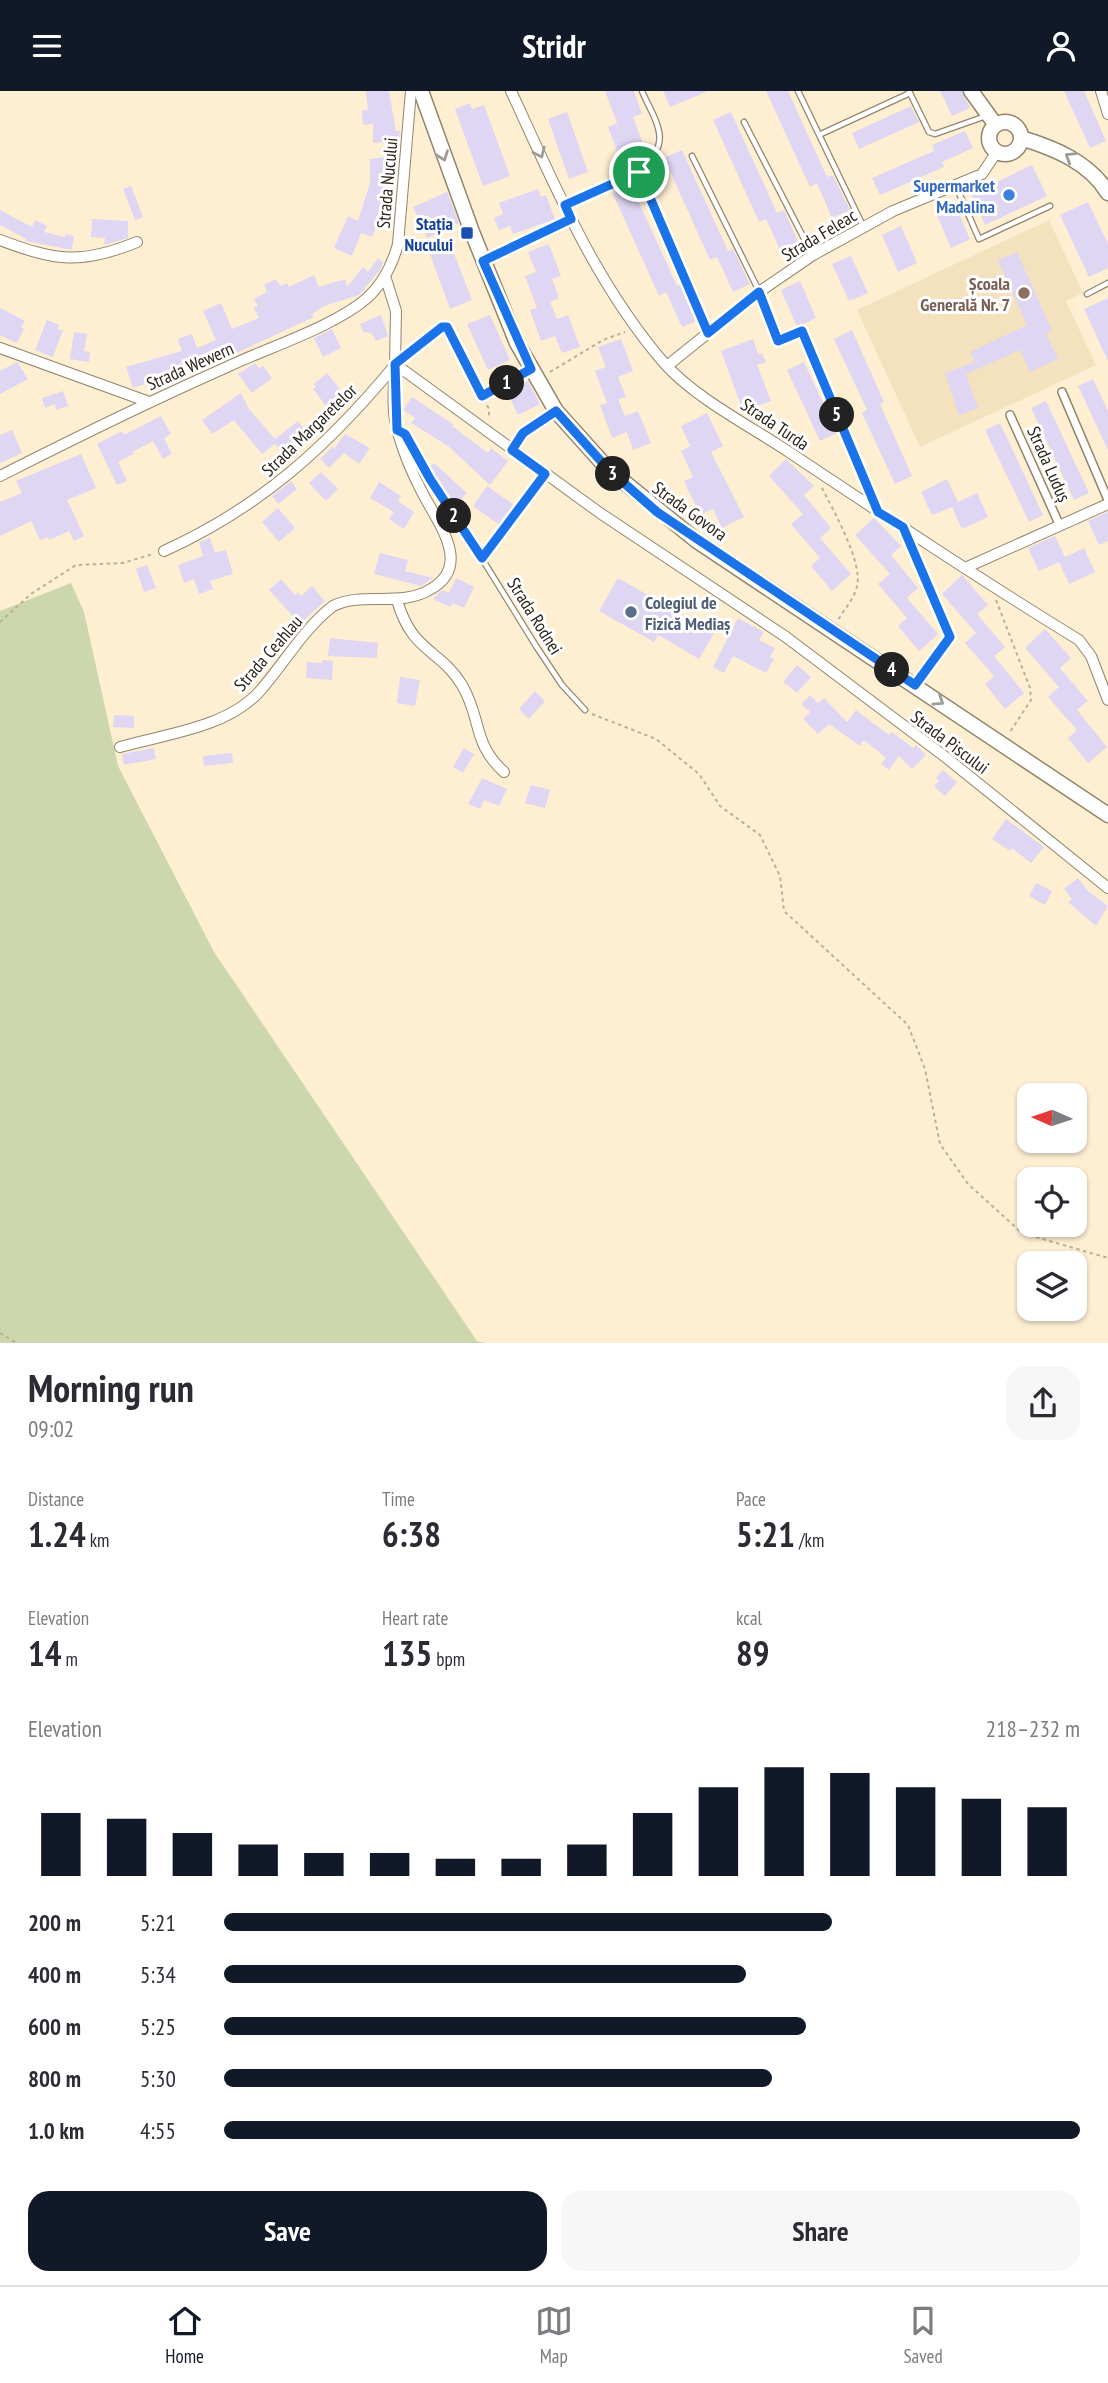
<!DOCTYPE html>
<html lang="en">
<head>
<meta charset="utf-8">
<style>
  :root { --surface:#fff; --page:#f7f7f7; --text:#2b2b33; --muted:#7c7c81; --line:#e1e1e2; --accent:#111827 }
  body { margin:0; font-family:"PT Sans Narrow",sans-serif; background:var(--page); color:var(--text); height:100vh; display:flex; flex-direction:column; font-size:26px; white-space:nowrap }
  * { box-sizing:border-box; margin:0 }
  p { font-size:23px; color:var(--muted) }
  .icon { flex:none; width:38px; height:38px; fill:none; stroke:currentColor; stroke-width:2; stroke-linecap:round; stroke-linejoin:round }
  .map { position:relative; height:1252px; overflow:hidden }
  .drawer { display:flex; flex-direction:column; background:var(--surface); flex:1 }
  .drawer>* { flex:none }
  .needle { width:46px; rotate:273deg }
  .controls { position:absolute; left:1017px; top:992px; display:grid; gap:14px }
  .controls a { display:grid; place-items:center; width:70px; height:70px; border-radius:14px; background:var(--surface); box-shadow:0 2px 5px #0004; font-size:35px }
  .pin { position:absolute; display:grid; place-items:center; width:60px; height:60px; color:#fff; margin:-30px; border:4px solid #fff; border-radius:50%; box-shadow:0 2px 7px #0007 }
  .km { position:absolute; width:35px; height:35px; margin:-18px; border-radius:50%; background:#222; color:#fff; font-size:19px; line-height:35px; text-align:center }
  .round { display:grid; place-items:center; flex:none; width:74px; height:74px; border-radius:21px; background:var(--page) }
  .head { display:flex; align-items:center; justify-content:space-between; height:119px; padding:0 28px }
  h1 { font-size:38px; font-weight:800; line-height:52px }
  .stats { display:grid; grid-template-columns:repeat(3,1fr); gap:10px; height:119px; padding:7px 28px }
  .stats div { display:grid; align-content:center }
  .stats b { font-size:35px; font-weight:800 }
  .stats small { font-size:19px; font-weight:400 }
  .stats p { font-size:19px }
  .chart { height:196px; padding:14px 28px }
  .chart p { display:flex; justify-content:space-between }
  .chart svg { width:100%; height:126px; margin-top:7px; stroke:var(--accent); stroke-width:6 }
  .primary-button { display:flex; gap:14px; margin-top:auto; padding:14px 28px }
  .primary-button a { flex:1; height:80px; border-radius:21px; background:var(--accent); color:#fff; font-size:28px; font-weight:800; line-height:80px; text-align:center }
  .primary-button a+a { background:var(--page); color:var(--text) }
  ul { padding:0 28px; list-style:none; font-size:23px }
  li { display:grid; grid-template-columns:112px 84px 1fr; align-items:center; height:52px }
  li i { height:18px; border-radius:9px; background:var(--accent) }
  header { display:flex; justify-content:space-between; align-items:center; height:91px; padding:0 28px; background:var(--accent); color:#fff; font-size:32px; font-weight:800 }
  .tab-bar { display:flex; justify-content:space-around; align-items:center; height:98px; border-top:2px solid var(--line); background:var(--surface); font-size:19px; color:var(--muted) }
  .tab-bar a { display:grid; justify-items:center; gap:4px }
  .tab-bar .on { color:var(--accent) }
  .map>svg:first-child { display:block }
  .built { fill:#f4e2bf }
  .green { fill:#cdd7ad }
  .building { fill:#ded6f2 }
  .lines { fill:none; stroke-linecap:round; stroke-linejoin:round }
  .service-casing { stroke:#92856b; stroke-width:7 }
  .pedestrian-casing { stroke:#92856b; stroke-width:10 }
  .minor-casing { stroke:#92856b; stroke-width:12 }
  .secondary-casing { stroke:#92856b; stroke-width:17 }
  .path { stroke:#bbaf99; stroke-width:2; stroke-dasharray:3.5 3.5; stroke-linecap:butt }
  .service { stroke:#fff; stroke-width:4.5 }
  .pedestrian { stroke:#fff; stroke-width:7 }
  .minor { stroke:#fff; stroke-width:10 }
  .secondary { stroke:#fff; stroke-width:14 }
  .oneway { stroke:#9f9c98 }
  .route-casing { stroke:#fff; stroke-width:14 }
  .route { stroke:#1a73e8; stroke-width:9 }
  .shop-dot { fill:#3f7fe0; stroke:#fff; stroke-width:2.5 }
  .transit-dot { fill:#1a4fb4; stroke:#fff; stroke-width:2.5 }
  .education-dot { fill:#8d6e63; stroke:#fff; stroke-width:2.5 }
  .service-dot { fill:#5c6f8a; stroke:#fff; stroke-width:2.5 }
  .labels { text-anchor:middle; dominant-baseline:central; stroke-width:6; stroke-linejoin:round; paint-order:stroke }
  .street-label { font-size:18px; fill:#292319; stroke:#fff }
  .shop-label { font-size:18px; font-weight:bold; fill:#366cbe; stroke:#fff; text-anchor:end }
  .transit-label { font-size:18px; font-weight:bold; fill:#164399; stroke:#fff; text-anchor:end }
  .education-label { font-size:18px; font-weight:bold; fill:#785e54; stroke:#fff; text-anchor:end }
  .service-label { font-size:18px; font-weight:bold; fill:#4e5e75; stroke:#fff; text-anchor:start }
</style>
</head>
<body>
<header><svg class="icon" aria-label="menu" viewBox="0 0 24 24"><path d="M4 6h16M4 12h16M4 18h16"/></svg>Stridr<svg class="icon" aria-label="person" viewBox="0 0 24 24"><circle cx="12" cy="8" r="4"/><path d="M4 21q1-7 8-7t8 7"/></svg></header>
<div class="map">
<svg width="1108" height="1253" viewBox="0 0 1108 1253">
  <rect width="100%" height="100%" fill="#feefd3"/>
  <path class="built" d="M1049 129 1083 202 1066 210 1096 274 920 356 857 219Z"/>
  <path class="green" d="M71 492 84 521 118 675 214 861 477 1250 485 1252H0V520Z"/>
  <path class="building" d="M366 0H389L396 40H400L399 50 373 52V33L363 34 362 19H368Z
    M605 0H634L642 23 633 26 647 64 622 73 608 36 617 32Z
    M663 0H708L670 16Z
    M766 0H788L827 86 833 84 850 119 832 127 817 92 810 96Z
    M940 0H962L970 17 952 25Z
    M1064 0H1084L1106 50 1090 57Z
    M470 12 472 18 484 14 510 85 483 95 455 18Z
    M911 15 919 31 859 58 852 42Z
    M567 21 588 81 569 88 548 28Z
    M731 21 777 122 784 119 800 155 782 163 766 128 759 131 713 29Z
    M965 40 973 57 942 71 944 76 880 104 872 87 934 60 932 54Z
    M682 59 728 160 733 158 750 193 733 201 717 166 710 169 664 67Z
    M393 65V96L383 132 378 131 372 146 361 142 352 165 334 157 348 125 358 130 370 92V68Z
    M1032 74 1047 105 985 134 971 103Z
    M631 94 677 195 681 193 697 230 682 236 666 201 659 205 613 103Z
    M131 95 143 126 135 129 123 98Z
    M538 98 541 106 546 104 555 128 513 143 510 135 499 139 494 127 503 123 499 112Z
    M447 101 459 132 427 147 413 116Z
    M954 111 970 148 951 157 935 120Z
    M1088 111 1108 153V177L1089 186 1060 124Z
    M0 119 32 136 35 129 47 135 44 141 65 146 66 143 74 145 72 159 25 150 26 148 0 134Z
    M92 128 128 130V147L104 154 105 147 91 146Z
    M901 135 917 172 898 181 882 144Z
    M549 153 561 185 552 188 559 207 550 211 557 228 568 224 580 256 562 262 555 245 541 250 530 219 537 217 525 185 536 181 528 161Z
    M451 155 472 209 450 218 430 163Z
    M1017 161 1052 240 1046 243 1058 268 1030 281 1020 259 966 283 978 317 959 324 945 282 975 271 970 261 1027 234 998 169Z
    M851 165 868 202 849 210 832 173Z
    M378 167 383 172 380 179 359 204 324 215 312 223 314 226 219 270 217 264 179 277V289L173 292 162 296 160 288 133 297 126 276 182 260 178 248 192 243 197 257 216 249 203 220 221 212 232 238 259 227 254 217 258 215 254 208 267 201 264 194 276 188 280 195 287 192 289 196 314 184 319 196 345 188 347 196 363 176 368 181Z
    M800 190 816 227 797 236 781 199Z
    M1108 207V270L1084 218Z
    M0 217 25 230 21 236 24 238 17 252 0 244Z
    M381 224 388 245 376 250 371 242 363 241 360 233Z
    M490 224 510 269 488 279 467 233Z
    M47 229 59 234 58 239H63L53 266 35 259Z
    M332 238 341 257 323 266 314 247Z
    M852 239 884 311 880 313 912 385 895 393 862 322 867 319 834 248Z
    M74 241 87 243 84 260 90 261 89 271 70 268Z
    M621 248 633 280 618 286 626 306 618 308 625 325 638 320 651 352 633 359 627 341 612 347 600 314 607 312 595 280 606 276 598 256Z
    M753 248 758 263 762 262 766 271 757 274 771 310 743 320 721 260Z
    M17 271 28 288 0 303V280Z
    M804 271 837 342 820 350 787 279Z
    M255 272 259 277 263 275 272 287 252 302 238 283Z
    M327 282 343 302 326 315 313 298 316 296 314 293Z
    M1093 288 1108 320V359L1078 295Z
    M528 290 540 313 518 324 507 301Z
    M63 300 68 315 56 319 55 313 45 317 42 307Z
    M241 302 249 318 275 348 298 330 307 342 282 361 275 353 262 363 234 329 212 343 202 329Z
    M412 306 453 333 452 335 488 362 491 357 508 370 490 394 448 355 411 332 415 327 403 319Z
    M1046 310 1089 402 1074 409 1031 317Z
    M707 322 723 355 711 361 744 426 722 437 713 418 700 424 684 390 693 386 681 360 690 355 681 335Z
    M161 325 171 343 164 347 172 363 163 368 153 350 132 361 134 363 118 371 127 390 117 394 97 353 122 340 124 344Z
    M1000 332 1043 424 1029 431 985 339Z
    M12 339 22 362 0 372V344Z
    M345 343 370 357 359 373 344 362 329 377 320 368 332 356 334 358Z
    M81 363 96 397 67 409 84 445 74 450 69 440 49 449 48 446 40 449 31 430 0 445V411L22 402 16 390Z
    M786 368 814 395 804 404 831 437 820 447 851 483 832 500 811 475 820 467 791 433 803 423 769 385Z
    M434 372 467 402 455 415 430 375Z
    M321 381 338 398 326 410 309 392Z
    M947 388 958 411 977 402 988 426 962 438 952 416 932 424 921 401Z
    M291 390 297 398 278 413 272 405Z
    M379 391 401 405 398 410 414 421 404 438 389 428 394 421 370 407Z
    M487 395 513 413 500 434 473 415Z
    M278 417 295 437 279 451 262 431Z
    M1108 421V450L1099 454 1088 430Z
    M874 427 901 455 891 464 918 497 907 507 938 543 919 560 898 535 907 527 878 493 890 483 855 444Z
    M1055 445 1065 466 1084 457 1095 481 1069 493 1059 471 1039 480 1028 457Z
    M210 447 215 462 226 459 233 483 210 490 213 498 199 503 194 488 184 492 178 474 203 465 199 451Z
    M380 462 408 469 405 480 433 487 421 495 374 483Z
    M147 474 156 497 144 501 136 478Z
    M962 484 988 514 977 523 1005 556 994 565 1024 602 1005 618 985 593 994 585 965 552 976 542 942 503Z
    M456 487 474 496 464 517 453 512 450 516 433 508 442 499 449 502Z
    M618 487 714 542 699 568 658 544 654 551 599 520Z
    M281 488 295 504 298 501 301 505 312 495 325 510 300 533 269 499Z
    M738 527 764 541 759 549 775 557 770 566 774 568 766 582 733 565 724 582 713 576Z
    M1045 538 1071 567 1060 577 1088 610 1077 619 1107 656 1088 672 1068 647 1077 639 1048 606 1059 596 1025 557Z
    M330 547 378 552 377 567 328 565Z
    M322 569 333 570 332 589 306 587 307 571 322 572Z
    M797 574 811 586 797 602 783 591Z
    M400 586 420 589 415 615 397 612Z
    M535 600 545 610 529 628 519 618Z
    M810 604 818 612 824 607 847 631 856 619 889 644 892 641 913 657 916 654 926 664 912 678 899 665 889 679 881 673 886 667 864 649 860 655 829 633 818 643 803 628 810 621 801 613Z
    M114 624 134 625V637L113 636Z
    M154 657 156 668 124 674 122 663Z
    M464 657 474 663 463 682 453 676Z
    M232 662 233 672 204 675 203 665Z
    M943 679 957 691 945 705 934 695 939 690 936 687Z
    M482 687 507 698 499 715 484 709 480 718 468 713Z
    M531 694 550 699 545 717 525 712Z
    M1006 728 1044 756 1031 772 1012 757 1010 760 992 748Z
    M1078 787 1089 801 1108 815 1096 835 1068 811 1072 808 1064 798Z
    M1036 792 1052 800 1045 814 1029 805Z"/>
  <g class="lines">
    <g class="service-casing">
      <path id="service" d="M798 0 863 135
        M909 0 929 41 935 43 986 25
        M744 31 812 163
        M821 43 910 2
        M692 65 759 200
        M956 95 979 148 1050 115
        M645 98 707 241
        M565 113C592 102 667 80 659 41 657 27 647 13 642 0
        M1087 203 1108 192
        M398 339 405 343 536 555 562 594 585 619"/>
    </g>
    <g class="pedestrian-casing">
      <path id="pedestrian" d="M759 201 778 250 802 240 878 420
        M1062 301 1108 409
        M1010 324 1060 435"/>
    </g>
    <g class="minor-casing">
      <path id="minor" d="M511 0C555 95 595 192 664 272 695 307 750 335 789 361 885 425 981 489 1079 549L1091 565 1108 609
        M1101 0 1108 23
        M0 149C56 170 81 174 137 151
        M385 185 396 220 395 273 600 422 786 546 948 668 1108 797
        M0 257 149 311
        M667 275 759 201 813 164 893 120 982 83 996 62
        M0 385C75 347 150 310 227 276 267 257 333 236 366 208 383 193 392 175 398 153L411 0
        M164 460C261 416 328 355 395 274
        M965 477 1108 413
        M397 509C412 562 439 557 462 594 482 628 472 652 504 681
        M120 656C165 643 226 637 259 601 284 573 303 538 333 515 364 500 400 517 431 498 473 474 437 431 422 401 412 382 404 363 398 342 391 320 394 296 395 273"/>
    </g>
    <g class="secondary-casing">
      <path id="secondary" d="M421 0 472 141 517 252 556 320 608 378 697 450 1108 724
        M971 0 995 33
        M989 47a16 16 0 1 1 32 0a16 16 0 1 1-32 0Z
        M1021 47C1054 57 1089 71 1108 102"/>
    </g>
    <path class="path" d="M496 164 561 133
      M405 265 442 236H447L489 318V328
      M550 281 603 249 625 241
      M483 305 521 284
      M519 349 547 327
      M822 397C833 419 863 471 857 495 855 506 844 519 838 529
      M911 456 950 546 922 584
      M487 460 538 392
      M996 509 1030 597 1031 609 1010 641
      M0 531 31 503 76 474 123 472 153 463
      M592 623 656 648 699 683 720 715 760 744 780 785 784 820 908 934 925 978 940 1053 968 1093 1022 1142 1108 1167
      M0 1242 18 1253"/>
    <use href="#service" class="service"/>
    <use href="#pedestrian" class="pedestrian"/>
    <use href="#minor" class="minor"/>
    <use href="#secondary" class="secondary"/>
  </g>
  <defs><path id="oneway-chevron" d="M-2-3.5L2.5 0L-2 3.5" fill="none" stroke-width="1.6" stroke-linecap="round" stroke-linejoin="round" transform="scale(1.75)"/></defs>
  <g class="oneway">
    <use href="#oneway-chevron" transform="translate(540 62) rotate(65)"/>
    <use href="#oneway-chevron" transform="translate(443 65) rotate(70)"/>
    <use href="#oneway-chevron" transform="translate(1070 66) rotate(-148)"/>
    <use href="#oneway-chevron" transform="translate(939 610) rotate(34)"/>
  </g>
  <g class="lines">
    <g class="route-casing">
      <path id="route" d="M639 81 708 242 759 201 778 250 802 240 878 421 903 436 950 546 915 594 657 421 608 378 556 320 523 342 512 359 545 383 482 467 430 388 405 343 397 339 395 273 442 236H447L482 305 531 278 483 170 571 128 565 114Z"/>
    </g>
    <use href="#route" class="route"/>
  </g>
  <circle class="shop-dot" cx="1009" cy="104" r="7"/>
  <rect class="transit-dot" x="460" y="135" width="14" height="14" rx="3.5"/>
  <circle class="education-dot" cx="1024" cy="202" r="7"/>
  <circle class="service-dot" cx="631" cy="521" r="7"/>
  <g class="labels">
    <g class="street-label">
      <text transform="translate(387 92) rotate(-85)">Strada Nucului</text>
      <text transform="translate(819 144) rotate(-31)">Strada Feleac</text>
      <text transform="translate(190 275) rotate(-24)">Strada Wewern</text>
      <text transform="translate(775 333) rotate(34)">Strada Turda</text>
      <text transform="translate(309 339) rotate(-44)">Strada Margaretelor</text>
      <text transform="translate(1049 373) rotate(66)">Strada Luduș</text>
      <text transform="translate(690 420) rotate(36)">Strada Govora</text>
      <text transform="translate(535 525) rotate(58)">Strada Rodnei</text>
      <text transform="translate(268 562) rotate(-49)">Strada Ceahlau</text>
      <text transform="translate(950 651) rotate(37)">Strada Piscului</text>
    </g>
    <g class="shop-label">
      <text x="995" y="94">Supermarket<tspan x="995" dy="21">Madalina</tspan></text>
    </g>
    <g class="transit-label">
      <text x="453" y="132">Stația<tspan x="453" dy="21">Nucului</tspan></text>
    </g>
    <g class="education-label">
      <text x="1010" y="192">Școala<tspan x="1010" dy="21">Generală Nr. 7</tspan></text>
    </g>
    <g class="service-label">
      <text x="645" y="511">Colegiul de<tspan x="645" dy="21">Fizică Mediaș</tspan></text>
    </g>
  </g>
</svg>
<div class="controls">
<a><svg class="needle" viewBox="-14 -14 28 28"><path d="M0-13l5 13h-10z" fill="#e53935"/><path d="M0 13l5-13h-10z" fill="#7c7c81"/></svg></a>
<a><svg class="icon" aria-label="locate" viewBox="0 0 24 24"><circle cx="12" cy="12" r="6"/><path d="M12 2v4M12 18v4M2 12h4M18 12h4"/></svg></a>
<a><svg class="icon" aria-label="layers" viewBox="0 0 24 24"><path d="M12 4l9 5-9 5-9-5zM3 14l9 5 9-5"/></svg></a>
</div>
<div class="pin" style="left:639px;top:81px;background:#1e9e55"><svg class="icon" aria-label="arrive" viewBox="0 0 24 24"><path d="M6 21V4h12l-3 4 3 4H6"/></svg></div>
<b class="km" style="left:507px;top:292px">1</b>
<b class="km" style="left:454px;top:425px">2</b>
<b class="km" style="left:613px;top:383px">3</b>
<b class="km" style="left:892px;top:579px">4</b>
<b class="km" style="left:837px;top:324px">5</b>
</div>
<section class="drawer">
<div class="head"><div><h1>Morning run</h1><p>09:02</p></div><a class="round"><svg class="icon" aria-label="share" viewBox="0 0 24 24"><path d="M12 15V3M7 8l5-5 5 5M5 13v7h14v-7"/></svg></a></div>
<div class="stats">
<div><p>Distance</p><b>1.24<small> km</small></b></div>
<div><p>Time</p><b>6:38</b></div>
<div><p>Pace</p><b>5:21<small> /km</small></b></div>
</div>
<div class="stats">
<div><p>Elevation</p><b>14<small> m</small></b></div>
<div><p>Heart rate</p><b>135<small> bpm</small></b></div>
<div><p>kcal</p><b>89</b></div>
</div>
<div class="chart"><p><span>Elevation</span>218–232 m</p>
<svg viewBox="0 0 160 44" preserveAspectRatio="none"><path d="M5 44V22M15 44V24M25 44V29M35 44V33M45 44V36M55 44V36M65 44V38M75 44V38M85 44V33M95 44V22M105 44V13M115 44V6M125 44V8M135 44V13M145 44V17M155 44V20"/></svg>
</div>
<ul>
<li><b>200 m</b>5:21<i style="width:71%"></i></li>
<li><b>400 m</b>5:34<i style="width:61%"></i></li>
<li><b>600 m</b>5:25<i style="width:68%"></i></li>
<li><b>800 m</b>5:30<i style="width:64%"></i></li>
<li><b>1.0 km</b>4:55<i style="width:100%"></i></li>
</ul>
<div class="primary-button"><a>Save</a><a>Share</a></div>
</section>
<nav class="tab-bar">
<a class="on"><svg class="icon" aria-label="home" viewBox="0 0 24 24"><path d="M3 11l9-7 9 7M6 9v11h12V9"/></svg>Home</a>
<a><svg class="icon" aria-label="map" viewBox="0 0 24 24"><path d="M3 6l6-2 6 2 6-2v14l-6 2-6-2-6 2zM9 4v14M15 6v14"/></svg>Map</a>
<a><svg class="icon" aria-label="saved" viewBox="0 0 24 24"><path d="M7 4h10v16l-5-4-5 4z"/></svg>Saved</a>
</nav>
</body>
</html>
